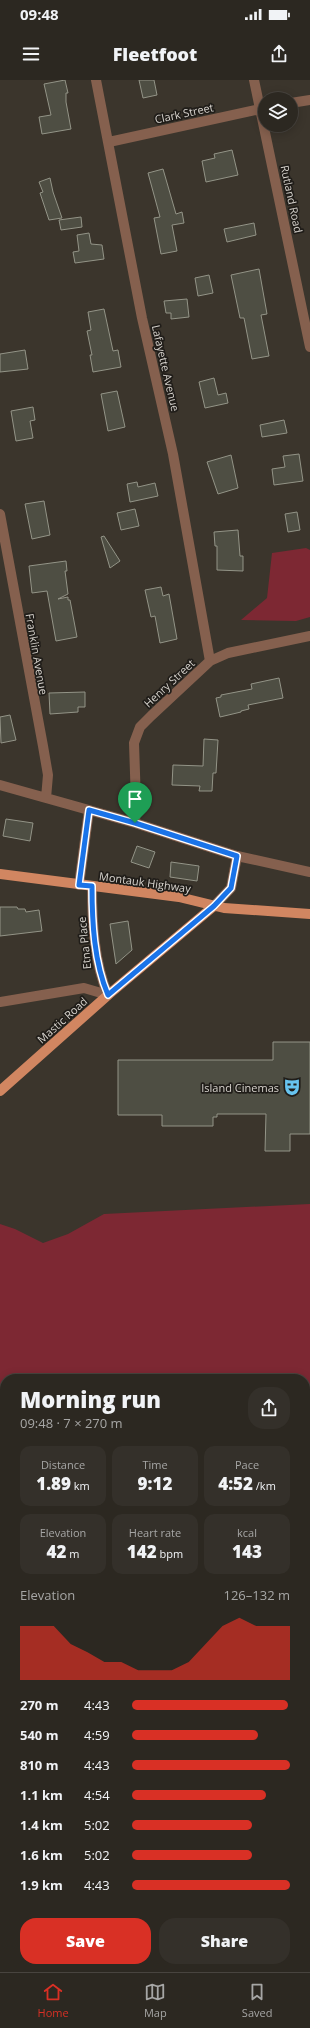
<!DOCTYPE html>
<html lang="en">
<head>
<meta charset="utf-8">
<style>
  :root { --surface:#2c2821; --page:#34302a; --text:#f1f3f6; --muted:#a6a6a5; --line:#48443f; --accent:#d93025 }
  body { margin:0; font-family:"Open Sans",sans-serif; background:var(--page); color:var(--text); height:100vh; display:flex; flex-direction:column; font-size:15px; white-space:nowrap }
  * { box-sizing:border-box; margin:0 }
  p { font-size:13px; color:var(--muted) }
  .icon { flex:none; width:22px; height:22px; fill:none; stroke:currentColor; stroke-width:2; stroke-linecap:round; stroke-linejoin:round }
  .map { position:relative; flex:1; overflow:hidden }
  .drawer { position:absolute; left:0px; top:1294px; width:310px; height:598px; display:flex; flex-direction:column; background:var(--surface); border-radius:16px 16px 0 0; box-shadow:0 2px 10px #0003,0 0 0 1px var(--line) }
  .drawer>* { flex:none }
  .fabs { position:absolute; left:258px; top:12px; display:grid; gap:8px }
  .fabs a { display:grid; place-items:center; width:40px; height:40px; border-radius:50%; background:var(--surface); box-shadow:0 2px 10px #0003,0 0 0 1px var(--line); font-size:20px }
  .pin { position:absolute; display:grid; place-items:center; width:34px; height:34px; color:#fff; margin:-41px -17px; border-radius:50% 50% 50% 0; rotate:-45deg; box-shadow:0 0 4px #0007 }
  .pin .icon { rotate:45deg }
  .round { display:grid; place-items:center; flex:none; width:42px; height:42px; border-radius:16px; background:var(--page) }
  .overview { display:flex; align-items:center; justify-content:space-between; height:68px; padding:0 20px }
  h1 { font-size:22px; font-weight:800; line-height:30px }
  .figures { display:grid; grid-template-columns:repeat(3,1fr); gap:6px; height:68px; padding:4px 20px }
  .figures div { display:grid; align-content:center; border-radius:10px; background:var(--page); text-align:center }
  .figures b { font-size:17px; font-weight:800 }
  .figures small { font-size:11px; font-weight:400 }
  .figures p { font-size:11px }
  .chart { height:112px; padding:8px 20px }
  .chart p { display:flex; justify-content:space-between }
  .chart svg { width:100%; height:72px; margin-top:4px; fill:var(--accent); opacity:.7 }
  .cta { display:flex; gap:8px; margin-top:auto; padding:8px 20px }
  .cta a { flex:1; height:46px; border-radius:16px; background:var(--accent); color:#fff; font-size:16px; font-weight:800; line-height:46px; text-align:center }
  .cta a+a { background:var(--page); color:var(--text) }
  ul { padding:0 20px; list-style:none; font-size:13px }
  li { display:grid; grid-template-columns:64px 48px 1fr; align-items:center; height:30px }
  li i { height:10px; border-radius:5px; background:var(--accent) }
  .status { display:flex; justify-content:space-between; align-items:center; height:28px; padding:0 20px; background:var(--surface); direction:ltr }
  .status svg { height:11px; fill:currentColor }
  header { display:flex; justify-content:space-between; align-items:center; height:52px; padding:0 20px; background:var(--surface); font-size:18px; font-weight:800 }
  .dock { display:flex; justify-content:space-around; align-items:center; height:56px; border-top:1px solid var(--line); background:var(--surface); font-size:11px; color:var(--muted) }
  .dock a { display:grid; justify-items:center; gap:2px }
  .dock .current { color:var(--accent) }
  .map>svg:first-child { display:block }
  .green { fill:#7d2833 }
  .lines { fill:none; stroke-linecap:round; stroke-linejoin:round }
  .stream { stroke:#417b30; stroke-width:4 }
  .building { fill:#4e4e43; stroke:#939487 }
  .minor { stroke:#85604e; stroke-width:10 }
  .major { stroke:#d18661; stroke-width:10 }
  .rail { stroke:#a7a29b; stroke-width:3; stroke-dasharray:5 5; stroke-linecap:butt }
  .route-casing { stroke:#fff; stroke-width:8 }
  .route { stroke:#1a73e8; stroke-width:5 }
  .labels { text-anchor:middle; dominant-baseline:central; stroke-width:3.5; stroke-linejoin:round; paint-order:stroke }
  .street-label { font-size:11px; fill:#d7d3cd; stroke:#201d19 }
  .poi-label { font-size:11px; fill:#d7d3cd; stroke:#201d19; text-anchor:end }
</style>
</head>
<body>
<div class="status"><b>09:48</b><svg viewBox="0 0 49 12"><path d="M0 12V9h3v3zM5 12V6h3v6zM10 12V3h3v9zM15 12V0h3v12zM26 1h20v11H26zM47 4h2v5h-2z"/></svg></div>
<header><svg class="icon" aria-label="menu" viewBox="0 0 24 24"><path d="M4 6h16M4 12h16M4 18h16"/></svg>Fleetfoot<svg class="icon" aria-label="share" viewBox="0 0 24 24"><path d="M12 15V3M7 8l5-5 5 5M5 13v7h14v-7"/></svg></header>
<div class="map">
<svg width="310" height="1892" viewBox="0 0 310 1892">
  <rect width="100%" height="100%" fill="#3b352c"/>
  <path class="green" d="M306 468 310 470V537L296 541 241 540 267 518 272 473Z
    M310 1124V1569L305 1570V1299H5V1494L0 1479V1144L15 1149 43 1163 68 1154 104 1134Z
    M5 1722V1804L0 1805V1723Z
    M310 1743V1761L305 1762V1744Z
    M310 1784V1821L305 1820V1785Z
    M5 1827V1887H108L109 1892H0V1828Z"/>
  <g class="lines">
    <path class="stream" d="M305 1323H310
      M0 1360 5 1359"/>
  </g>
  <path class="building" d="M65 0 68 13H66V22L71 49 42 54 39 37 51 35 44 4Z
    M139 0H154L157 15 143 18Z
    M232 70 238 95 206 102 202 81 215 78 214 74Z
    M163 89 176 134 182 132 184 143 172 145 177 171 161 174 154 138 160 137 148 93Z
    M50 98 53 112 62 138 49 140 40 113 43 112 39 102Z
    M81 137 82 147 61 150 59 140Z
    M254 143 256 155 227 162 224 149Z
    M89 153 91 164 102 165 104 179 75 183 73 172 79 171 77 155Z
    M259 189 267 234 261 235 269 276 252 279 244 238H240L231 195Z
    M209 195 213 213 198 216 195 198Z
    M187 219 189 237 171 239V233H166L164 221Z
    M104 229 113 271 118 270 121 287 93 292 90 275H92L87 251 91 250 88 232Z
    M25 270 28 289 0 292V274Z
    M214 298 218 315 226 313 228 323 205 328 199 302Z
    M117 311 125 347 108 351 101 314Z
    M33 327 35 340 30 341 33 358 16 361 11 331Z
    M284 340 287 353 262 357 260 345Z
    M299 374 303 401 274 405 272 389 285 387 283 376Z
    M231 375 238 408 218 414 207 382Z
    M137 402 138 407 155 403 158 416 130 422 127 404Z
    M44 421 50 455 32 459 25 424Z
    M135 429 139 446 121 450 117 433Z
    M297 432 300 450 288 452 285 434Z
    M238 450 240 476H243V491L217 490V466H215L214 452Z
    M104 456 120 481 110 488 101 457Z
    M66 481 67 491H65L68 514 58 519 68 517V520H70L77 557 56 561 47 511 32 513 29 486Z
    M161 507 163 516 169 514 177 559 160 563 155 536 151 537 145 510Z
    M279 598 283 618 248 625 249 629 241 631V632L220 637 216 618 221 617V615L252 609 251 604Z
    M85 612V627H78V632L50 634 49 613Z
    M10 635 16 660 1 663 0 637Z
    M204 659 218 660 216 693H213L212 711H199L200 706 172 705 173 685 203 686Z
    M6 739 33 743 30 761 3 756Z
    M137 766 155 772 149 788 131 782Z
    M171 782 199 786 197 801 170 797Z
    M0 827H17L18 829H25L26 832 39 830 42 851 0 856Z
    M128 841 132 870 116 884 110 844Z
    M273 962H310V1054H290V1071H265L266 1034H217V1037H213V1046H162V1035H118V980H273Z"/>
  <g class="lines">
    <path class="minor" d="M96 0 142 238 173 374 210 581
      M254 0 310 267
      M291 23 310 20
      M109 62 265 28
      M0 434 43 666 48 695 46 718
      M0 705 135 743 237 776 310 792
      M135 743 136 723 134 663 140 647 151 636 210 581 228 573 310 556
      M79 805 89 730
      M92 806C92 842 94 882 108 915
      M214 826 231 808 237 776
      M0 922 84 908 108 915
      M305 1668 310 1667
      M0 1711H5"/>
    <path class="major" d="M0 794 179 817 224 828 310 834
      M0 1011 108 915 214 826"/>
    <path class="rail" d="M305 1772H310
      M0 1816H5"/>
  </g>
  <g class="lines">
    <g class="route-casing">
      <path id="route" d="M89 730 135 743 237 776 231 808 214 826 108 915C94 882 92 842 92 806L79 805Z"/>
    </g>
    <use href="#route" class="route"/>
  </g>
  <defs>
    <g id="theatre-bare" transform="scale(1.38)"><path d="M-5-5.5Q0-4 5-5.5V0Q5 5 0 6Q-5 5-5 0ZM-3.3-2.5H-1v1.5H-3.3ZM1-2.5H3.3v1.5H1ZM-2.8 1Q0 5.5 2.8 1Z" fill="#67c4f0" stroke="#201d19" stroke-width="2.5" paint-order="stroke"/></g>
  </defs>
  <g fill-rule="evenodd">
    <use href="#theatre-bare" x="292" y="1007"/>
  </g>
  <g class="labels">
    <g class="street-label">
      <text transform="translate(184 33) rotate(-12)">Clark Street</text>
      <text transform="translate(292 119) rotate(78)">Rutland Road</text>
      <text transform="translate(166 288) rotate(77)">Lafayette Avenue</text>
      <text transform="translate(37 574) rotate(80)">Franklin Avenue</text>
      <text transform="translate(169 603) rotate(-43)">Henry Street</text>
      <text transform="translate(145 802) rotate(8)">Montauk Highway</text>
      <text transform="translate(84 863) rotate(-96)">Etna Place</text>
      <text transform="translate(62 940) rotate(-42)">Mastic Road</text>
    </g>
    <g class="poi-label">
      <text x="279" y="1007">Island Cinemas</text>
    </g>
  </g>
</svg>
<div class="fabs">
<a><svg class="icon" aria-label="layers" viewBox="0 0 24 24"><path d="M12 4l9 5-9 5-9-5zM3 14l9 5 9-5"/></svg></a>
</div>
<div class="pin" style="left:135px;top:743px;background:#1e9e55"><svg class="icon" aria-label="arrive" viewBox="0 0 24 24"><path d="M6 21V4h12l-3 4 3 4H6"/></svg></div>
<section class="drawer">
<div class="overview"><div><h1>Morning run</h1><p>09:48 · 7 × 270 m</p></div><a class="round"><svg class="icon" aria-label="share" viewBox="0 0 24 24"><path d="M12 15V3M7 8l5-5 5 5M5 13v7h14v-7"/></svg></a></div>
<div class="figures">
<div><p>Distance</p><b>1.89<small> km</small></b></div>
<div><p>Time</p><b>9:12</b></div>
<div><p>Pace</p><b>4:52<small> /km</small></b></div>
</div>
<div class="figures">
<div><p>Elevation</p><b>42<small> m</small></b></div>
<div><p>Heart rate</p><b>142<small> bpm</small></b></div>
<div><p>kcal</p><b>143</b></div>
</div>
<div class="chart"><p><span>Elevation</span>126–132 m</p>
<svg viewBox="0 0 160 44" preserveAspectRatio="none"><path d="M0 44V11L10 11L20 11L30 22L40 27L50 33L60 33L70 38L80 38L90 38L100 33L110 22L120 11L130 6L140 11L150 11L160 11V44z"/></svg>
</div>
<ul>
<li><b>270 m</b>4:43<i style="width:99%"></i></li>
<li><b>540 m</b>4:59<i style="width:80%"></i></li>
<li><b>810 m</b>4:43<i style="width:100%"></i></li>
<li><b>1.1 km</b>4:54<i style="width:85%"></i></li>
<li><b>1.4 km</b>5:02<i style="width:76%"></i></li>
<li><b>1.6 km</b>5:02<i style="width:76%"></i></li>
<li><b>1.9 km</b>4:43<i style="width:100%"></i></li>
</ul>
<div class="cta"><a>Save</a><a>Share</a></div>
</section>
</div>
<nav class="dock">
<a class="current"><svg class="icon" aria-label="home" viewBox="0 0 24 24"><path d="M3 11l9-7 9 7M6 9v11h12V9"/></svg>Home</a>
<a><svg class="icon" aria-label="map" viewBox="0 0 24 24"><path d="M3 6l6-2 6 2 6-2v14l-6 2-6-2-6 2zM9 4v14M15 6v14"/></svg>Map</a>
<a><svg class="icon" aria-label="saved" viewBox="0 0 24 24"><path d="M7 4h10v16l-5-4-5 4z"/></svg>Saved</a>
</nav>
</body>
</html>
